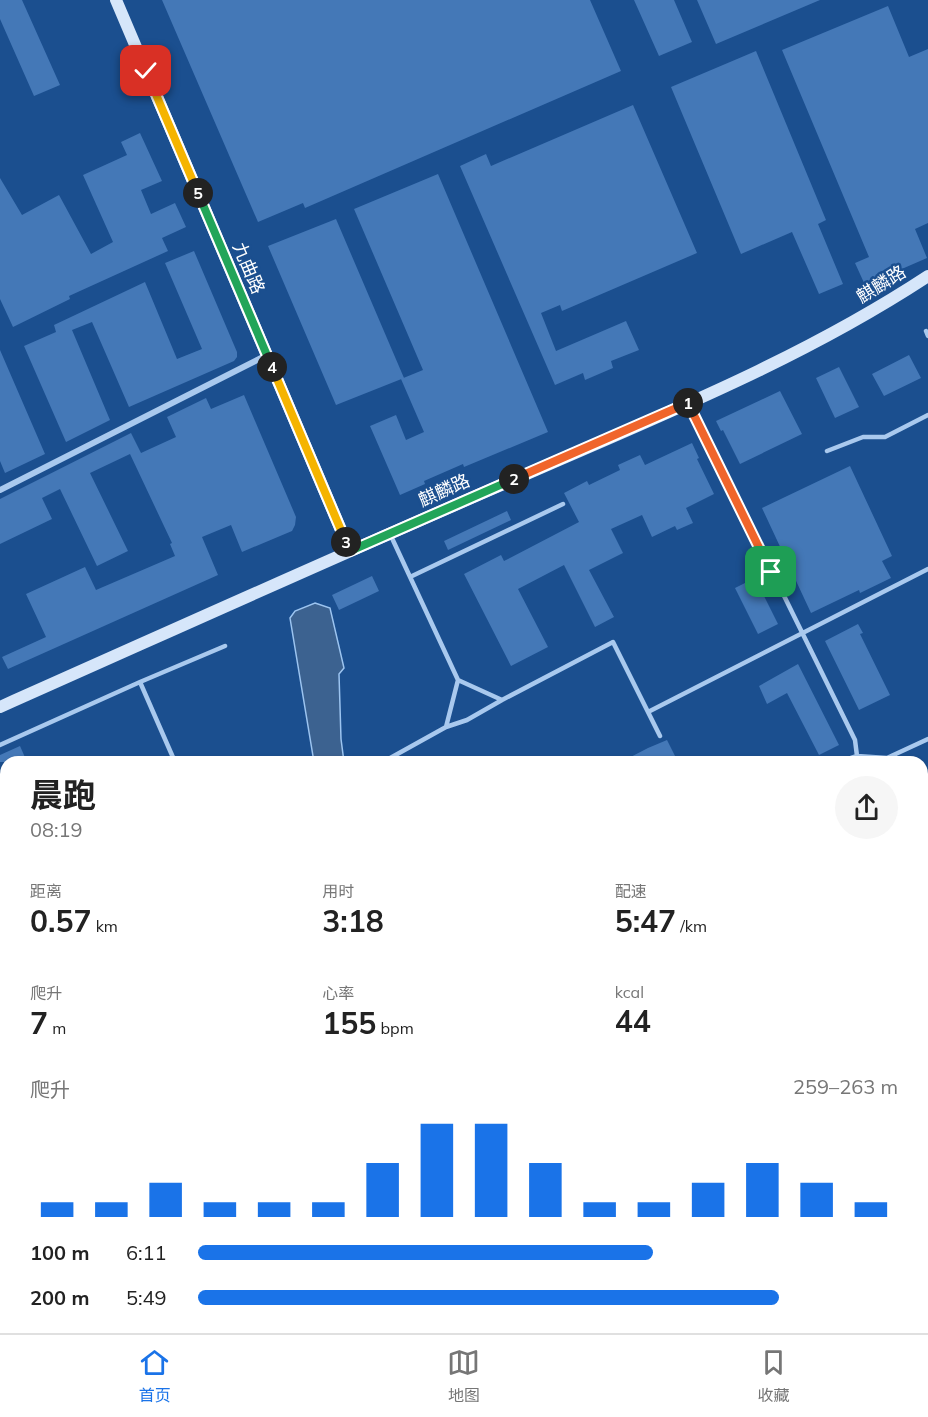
<!DOCTYPE html>
<html lang="zh">
<head>
<meta charset="utf-8">
<style>
  :root { --surface:#fff; --page:#f6f6f6; --text:#222; --muted:#767676; --line:#e0e0e0; --accent:#1a73e8 }
  body { margin:0; font-family:Mulish,"Noto Sans SC",sans-serif; background:var(--page); color:var(--text); height:100vh; display:flex; flex-direction:column; font-size:22px; white-space:nowrap }
  * { box-sizing:border-box; margin:0 }
  p { font-size:20px; color:var(--muted) }
  .icon { flex:none; width:33px; height:33px; fill:none; stroke:currentColor; stroke-width:2; stroke-linecap:round; stroke-linejoin:round }
  .map { position:relative; flex:1; overflow:hidden }
  .sheet { position:absolute; left:0px; top:756px; width:928px; height:578px; display:flex; flex-direction:column; background:var(--surface); border-radius:18px 18px 0 0; box-shadow:0 2px 4px #0004 }
  .sheet>* { flex:none }
  .pin { position:absolute; display:grid; place-items:center; width:51px; height:51px; color:#fff; margin:-26px; border-radius:12px; box-shadow:0 3px 9px #0006 }
  .km { position:absolute; width:30px; height:30px; margin:-15px; border-radius:50%; background:#222; color:#fff; font-size:16px; line-height:30px; text-align:center }
  .round { display:grid; place-items:center; flex:none; width:63px; height:63px; border-radius:32px; background:var(--page) }
  .headline { display:flex; align-items:center; justify-content:space-between; height:102px; padding:0 30px }
  h1 { font-size:33px; font-weight:700; line-height:45px }
  .figures { display:grid; grid-template-columns:repeat(3,1fr); gap:9px; height:102px; padding:6px 30px }
  .figures div { display:grid; align-content:center }
  .figures b { font-size:30px; font-weight:700 }
  .figures small { font-size:16px; font-weight:400 }
  .figures p { font-size:16px }
  .chart { height:168px; padding:12px 30px }
  .chart p { display:flex; justify-content:space-between }
  .chart svg { width:100%; height:108px; margin-top:6px; stroke:var(--accent); stroke-width:6 }
  ul { padding:0 30px; list-style:none; font-size:20px }
  li { display:grid; grid-template-columns:96px 72px 1fr; align-items:center; height:45px }
  li i { height:15px; border-radius:8px; background:var(--accent) }
  .menu { display:flex; justify-content:space-around; align-items:center; height:84px; border-top:2px solid var(--line); background:var(--surface); font-size:16px; color:var(--muted) }
  .menu a { display:grid; justify-items:center; gap:3px }
  .menu .selected { color:var(--accent) }
  .map>svg:first-child { display:block }
  .water { fill:#3c6290; stroke:#9cc4f0; stroke-width:1.5 }
  .building { fill:#4478b7 }
  .lines { fill:none; stroke-linecap:round; stroke-linejoin:round }
  .lane { stroke:#a9c9ee; stroke-width:4.5 }
  .street { stroke:#a9c9ee; stroke-width:6 }
  .secondary { stroke:#d6e6fa; stroke-width:12 }
  .split-1-casing { stroke:#fff; stroke-width:12 }
  .split-2-casing { stroke:#fff; stroke-width:12 }
  .split-3-casing { stroke:#fff; stroke-width:12 }
  .split-4-casing { stroke:#fff; stroke-width:12 }
  .split-5-casing { stroke:#fff; stroke-width:12 }
  .split-6-casing { stroke:#fff; stroke-width:12 }
  .split-1 { stroke:#f0652b; stroke-width:8 }
  .split-2 { stroke:#f0652b; stroke-width:8 }
  .split-3 { stroke:#22a559; stroke-width:8 }
  .split-4 { stroke:#f5b400; stroke-width:8 }
  .split-5 { stroke:#22a559; stroke-width:8 }
  .split-6 { stroke:#f5b400; stroke-width:8 }
  .labels { text-anchor:middle; dominant-baseline:central; stroke-width:5; stroke-linejoin:round; paint-order:stroke }
  .street-label { font-size:18px; fill:#fff; stroke:#1b4f8f }
</style>
</head>
<body>
<div class="map">
<svg width="928" height="1333" viewBox="0 0 928 1333">
  <rect width="100%" height="100%" fill="#1b4f8f"/>
  <path class="water" d="M315 603 330 608 344 668 339 674 341 739 344 762H314L290 618 295 611Z"/>
  <path class="building" d="M0 0H22L60 85 34 96 0 19Z
    M162 0H590L621 71 305 208 303 203 258 222Z
    M634 0H674L692 42 659 56Z
    M697 0H820L716 44Z
    M888 6 909 57 928 49V223L915 229 927 258 865 285 855 263 869 257 782 50Z
    M756 51 826 220 818 224 843 284 819 294 792 232 741 254 671 87Z
    M633 105 697 253 562 311 560 305 541 313 556 351 626 321 639 350 611 361 613 368 585 380 583 373 555 385 460 166 486 154 491 166Z
    M140 133 162 181 141 190 151 214 175 203 186 227 162 238 168 251 69 296 70 299 13 327 0 299V178L22 215 59 195 91 254 113 242 83 175 127 155 121 142Z
    M438 174 548 432 464 467 463 464 424 481 425 484 400 495 370 426 396 415 406 440 424 432 401 379 423 370 354 209Z
    M336 219 404 378 336 405 268 246Z
    M194 251 237 352V357L234 361 129 407 92 322 72 330 110 420 66 442 24 346 56 332 54 325 145 282 177 359 202 349 165 263Z
    M0 350 45 454 5 473 0 461Z
    M909 355 921 378 884 396 872 374Z
    M839 367 859 407 835 418 816 378Z
    M780 391 802 434 740 464 723 430 721 431 716 421Z
    M244 395 296 517 295 525 292 531 242 552 231 525 202 537 218 575 8 669 2 657 46 637 26 594 85 567 96 590 175 556 170 544 172 543 130 454 90 473 128 551 97 566 60 489 42 498 52 519 0 544V499L131 433 141 453 176 437 167 417 206 398 211 409Z
    M692 443 699 458 697 459 714 494 686 508 693 523 677 530 675 526 652 537 642 515 611 529 623 553 589 570 614 617 595 627 564 565 518 589 548 647 511 666 464 574 501 555 504 561 579 522 564 493 587 481 589 485 620 470 618 465 640 455 645 465Z
    M850 466 892 556 882 561 891 578 860 593 859 590 811 613 762 508Z
    M507 511 511 520 448 550 444 541Z
    M372 576 379 591 339 610 332 595Z
    M755 578 778 624 758 634 735 588Z
    M858 624 863 633 860 634 890 695 859 710 825 641Z
    M798 664 839 745 819 755 787 693 767 704 759 686Z
    M667 740 678 762H621L648 748Z
    M20 746 27 762H0V755Z"/>
  <g class="lines">
    <path class="lane" d="M926 331 928 336
      M690 405 855 740 857 756 887 758 928 739
      M827 451 863 437H885L928 415
      M391 536 458 680 502 700 613 642 660 736
      M410 577 563 504
      M140 682 225 646
      M648 712 928 569
      M446 727 458 680
      M0 745 140 682 175 762
      M383 762 446 727 467 720 502 700
      M839 762 857 756
      M0 940 6 937
      M922 1162H928
      M896 1328V1333"/>
    <path class="street" d="M0 490 267 355
      M922 879 928 878
      M0 1049 6 1048
      M743 1328 745 1333"/>
    <path class="secondary" d="M116 0 350 551
      M0 707C171 631 341 554 513 480 654 418 799 361 928 276"/>
  </g>
  <g class="lines">
    <g class="split-1-casing">
      <path id="split-1" d="M688 403 771 572"/>
    </g>
    <g class="split-2-casing">
      <path id="split-2" d="M514 479 688 403"/>
    </g>
    <g class="split-3-casing">
      <path id="split-3" d="M346 542 350 551 514 479"/>
    </g>
    <g class="split-4-casing">
      <path id="split-4" d="M272 367 346 542"/>
    </g>
    <g class="split-5-casing">
      <path id="split-5" d="M198 193 272 367"/>
    </g>
    <g class="split-6-casing">
      <path id="split-6" d="M146 71 198 193"/>
    </g>
    <use href="#split-1" class="split-1"/>
    <use href="#split-2" class="split-2"/>
    <use href="#split-3" class="split-3"/>
    <use href="#split-4" class="split-4"/>
    <use href="#split-5" class="split-5"/>
    <use href="#split-6" class="split-6"/>
  </g>
  <g class="labels">
    <g class="street-label">
      <text transform="translate(249 268) rotate(67)">九曲路</text>
      <text transform="translate(881 284) rotate(-32)">麒麟路</text>
      <text transform="translate(444 490) rotate(-24)">麒麟路</text>
    </g>
  </g>
</svg>
<div class="pin" style="left:771px;top:572px;background:#1e9e55"><svg class="icon" aria-label="arrive" viewBox="0 0 24 24"><path d="M6 21V4h12l-3 4 3 4H6"/></svg></div>
<div class="pin" style="left:146px;top:71px;background:#d93025"><svg class="icon" aria-label="check" viewBox="0 0 24 24"><path d="M5 12l5 5 9-10"/></svg></div>
<b class="km" style="left:688px;top:403px">1</b>
<b class="km" style="left:514px;top:479px">2</b>
<b class="km" style="left:346px;top:542px">3</b>
<b class="km" style="left:272px;top:367px">4</b>
<b class="km" style="left:198px;top:193px">5</b>
<section class="sheet">
<div class="headline"><div><h1>晨跑</h1><p>08:19</p></div><a class="round"><svg class="icon" aria-label="share" viewBox="0 0 24 24"><path d="M12 15V3M7 8l5-5 5 5M5 13v7h14v-7"/></svg></a></div>
<div class="figures">
<div><p>距离</p><b>0.57<small> km</small></b></div>
<div><p>用时</p><b>3:18</b></div>
<div><p>配速</p><b>5:47<small> /km</small></b></div>
</div>
<div class="figures">
<div><p>爬升</p><b>7<small> m</small></b></div>
<div><p>心率</p><b>155<small> bpm</small></b></div>
<div><p>kcal</p><b>44</b></div>
</div>
<div class="chart"><p><span>爬升</span>259–263 m</p>
<svg viewBox="0 0 160 44" preserveAspectRatio="none"><path d="M5 44V38M15 44V38M25 44V30M35 44V38M45 44V38M55 44V38M65 44V22M75 44V6M85 44V6M95 44V22M105 44V38M115 44V38M125 44V30M135 44V22M145 44V30M155 44V38"/></svg>
</div>
<ul>
<li><b>100 m</b>6:11<i style="width:65%"></i></li>
<li><b>200 m</b>5:49<i style="width:83%"></i></li>
</ul>
</section>
</div>
<nav class="menu">
<a class="selected"><svg class="icon" aria-label="home" viewBox="0 0 24 24"><path d="M3 11l9-7 9 7M6 9v11h12V9"/></svg>首页</a>
<a><svg class="icon" aria-label="map" viewBox="0 0 24 24"><path d="M3 6l6-2 6 2 6-2v14l-6 2-6-2-6 2zM9 4v14M15 6v14"/></svg>地图</a>
<a><svg class="icon" aria-label="saved" viewBox="0 0 24 24"><path d="M7 4h10v16l-5-4-5 4z"/></svg>收藏</a>
</nav>
</body>
</html>
